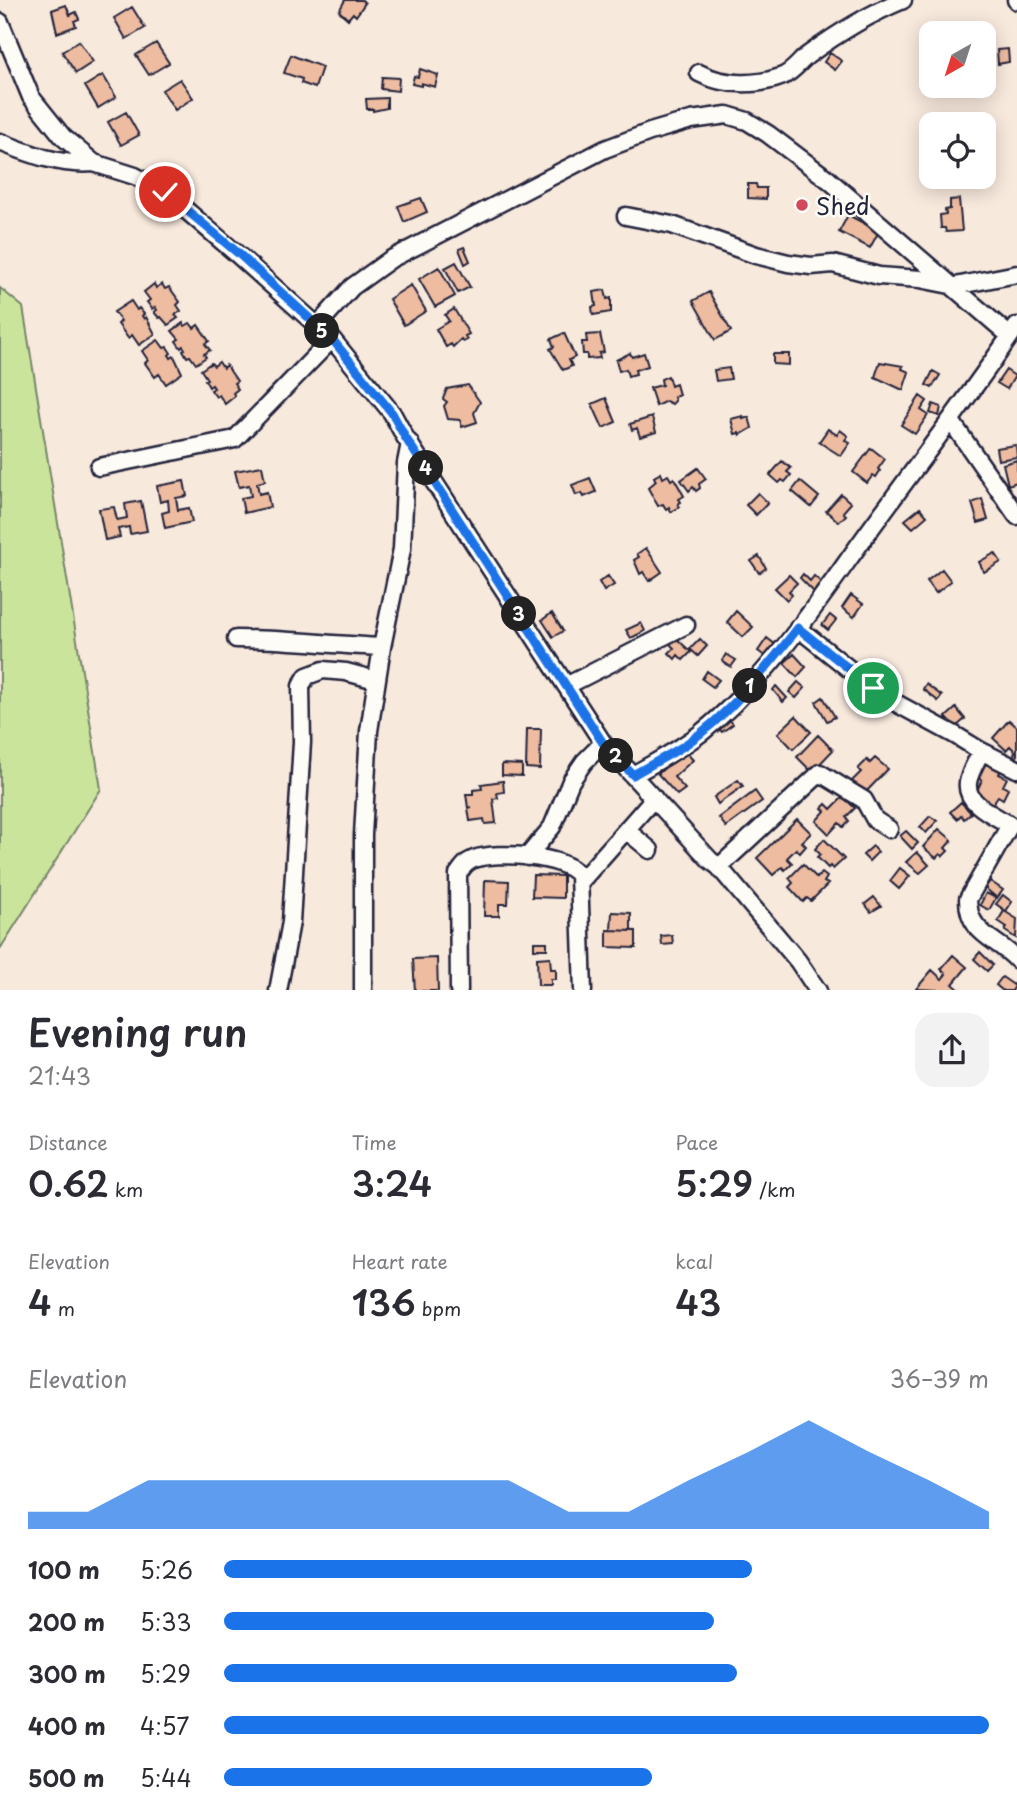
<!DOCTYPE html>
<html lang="en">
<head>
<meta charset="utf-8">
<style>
  :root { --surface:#fff; --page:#f2f2f3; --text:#2b2b33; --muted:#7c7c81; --accent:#1a73e8 }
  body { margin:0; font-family:"Playpen Sans",sans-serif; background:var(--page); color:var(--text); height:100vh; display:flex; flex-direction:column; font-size:26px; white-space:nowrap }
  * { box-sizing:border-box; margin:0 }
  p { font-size:23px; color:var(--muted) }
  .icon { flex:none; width:38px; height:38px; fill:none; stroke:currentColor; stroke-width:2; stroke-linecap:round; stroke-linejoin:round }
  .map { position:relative; height:990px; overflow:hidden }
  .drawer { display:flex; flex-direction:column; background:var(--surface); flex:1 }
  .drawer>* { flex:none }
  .needle { width:46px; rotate:219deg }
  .tools { position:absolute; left:919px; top:21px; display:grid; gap:14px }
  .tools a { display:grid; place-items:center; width:77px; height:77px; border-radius:14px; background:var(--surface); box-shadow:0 4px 18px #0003; font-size:35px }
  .pin { position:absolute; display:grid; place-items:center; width:60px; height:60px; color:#fff; margin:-30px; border:4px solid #fff; border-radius:50%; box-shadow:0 2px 7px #0007 }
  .km { position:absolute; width:35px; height:35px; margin:-18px; border-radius:50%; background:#222; color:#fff; font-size:19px; line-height:35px; text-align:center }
  .round { display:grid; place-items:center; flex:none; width:74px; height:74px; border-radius:21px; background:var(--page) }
  .headline { display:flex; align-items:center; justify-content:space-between; height:119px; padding:0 28px }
  h1 { font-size:38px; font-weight:600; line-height:52px }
  .stats { display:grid; grid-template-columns:repeat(3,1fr); gap:10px; height:119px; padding:7px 28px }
  .stats div { display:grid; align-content:center }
  .stats b { font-size:35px; font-weight:600 }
  .stats small { font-size:19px; font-weight:400 }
  .stats p { font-size:19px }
  .chart { height:196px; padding:14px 28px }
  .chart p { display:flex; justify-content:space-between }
  .chart svg { width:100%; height:126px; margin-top:7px; fill:var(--accent); opacity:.7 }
  ul { padding:0 28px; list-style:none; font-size:23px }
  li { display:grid; grid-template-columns:112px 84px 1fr; align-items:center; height:52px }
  li i { height:18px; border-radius:9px; background:var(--accent) }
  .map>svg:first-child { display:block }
  .green { fill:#cae59b; stroke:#76846b; stroke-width:2 }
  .building { fill:#eebca0; stroke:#22223b; stroke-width:2 }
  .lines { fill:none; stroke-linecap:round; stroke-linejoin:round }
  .minor-casing { stroke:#22223b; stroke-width:21 }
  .minor { stroke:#fdfcf7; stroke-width:16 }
  .route-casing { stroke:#fff; stroke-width:14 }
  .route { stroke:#1a73e8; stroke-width:9 }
  .poi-dot { fill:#d1495b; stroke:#fdfcf7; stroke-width:2.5 }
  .labels { text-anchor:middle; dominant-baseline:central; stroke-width:5; stroke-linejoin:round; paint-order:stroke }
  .poi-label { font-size:23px; fill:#22223b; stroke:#fdfcf7; text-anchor:start }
</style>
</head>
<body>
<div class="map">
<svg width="1017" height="991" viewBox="0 0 1017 991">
  <rect width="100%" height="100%" fill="#f8e9dd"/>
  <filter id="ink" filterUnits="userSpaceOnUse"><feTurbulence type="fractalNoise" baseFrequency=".0143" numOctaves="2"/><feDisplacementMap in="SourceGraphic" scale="14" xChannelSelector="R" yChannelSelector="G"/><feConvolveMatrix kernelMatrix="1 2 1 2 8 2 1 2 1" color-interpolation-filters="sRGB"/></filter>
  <g filter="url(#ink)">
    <path class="green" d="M0 288 23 307 101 789 0 949Z"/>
    <path class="building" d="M345 0H362L365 3 356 16 353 13 348 19 339 11Z
      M66 5 70 15 76 12 79 19 74 21 76 26 57 33 52 10Z
      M132 7 145 28 126 39 114 18Z
      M79 41 93 62 76 73 62 52Z
      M156 43 169 63 149 75 136 55Z
      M1008 49 1009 62 998 64 997 50Z
      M830 53 842 61 835 70 824 62Z
      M291 55 322 67 315 88 301 83 302 79 284 73Z
      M420 69 438 75 435 87 421 83V86L412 84 414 76 418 77Z
      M103 75 116 97 98 108 85 86Z
      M382 77 399 78 398 91 381 89Z
      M180 79 193 98 175 110 162 90Z
      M387 98V108L373 111V109H367L366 99Z
      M126 112 139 135 121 145 108 122Z
      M748 184H756L757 188H766V199L748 198Z
      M421 198 427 212 404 222 398 206Z
      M959 199 962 231 946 232 945 228H941L940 215 946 214 945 210 950 209V200Z
      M848 215 879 231 870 248 839 232Z
      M464 247 470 261 465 264 459 249Z
      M456 262 470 287 458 293 445 268Z
      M439 267 455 296 435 307 419 279Z
      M154 284 156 288 162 284 165 289 169 287 180 302 177 305 181 311 175 315 178 318 168 325 161 317 159 318 154 312 157 310 155 307 152 309 147 302 150 300 144 292Z
      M411 285 426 311 404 325 389 299Z
      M605 290 607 299 611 298V312L593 315 592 307 596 306 594 292Z
      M709 292 731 331 715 340 693 301Z
      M131 301 137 310 139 308 144 314 142 316 144 319 146 317 155 334 139 345 132 335 128 338 118 324 121 321 114 312Z
      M454 309 469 334 465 336 467 340 463 342 461 339 453 347 451 344 446 347 436 329 449 321 445 315Z
      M183 323 185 326 190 323 194 328 198 325 209 341 205 344 210 350 204 354 206 357 196 364 190 356 187 357 183 350 185 349 183 346 181 348 176 341 179 339 172 331Z
      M564 333 575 357 569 360 572 366 563 370 550 349 554 347 551 339Z
      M600 334 604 352 599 353 600 358 587 359V354H583L582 342H587L586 335Z
      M158 340 164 348 167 347 171 353 169 355 171 358 174 356 182 373 166 384 159 374 155 377 145 363 148 360 142 351Z
      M630 353 632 357 644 353 648 366 635 370 636 374 628 376 626 369 619 371 616 360Z
      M773 354H789V365L773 364Z
      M219 362 223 368 226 365 237 381 234 383 238 389 233 393 235 396 225 404 219 395 216 397 211 390 214 388 212 385 209 387 205 380 207 379 201 370 211 363 214 366Z
      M880 362 903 366 902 369 909 372 903 390 875 377Z
      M729 368 731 379 716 381 714 370Z
      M1006 370 1015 376 1007 389 997 383Z
      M933 371 940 375 932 388 926 385Z
      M668 376 671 386 676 384 679 395 674 397 675 401 672 404 666 401 656 406 650 388 662 385 661 379Z
      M468 385 480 402 474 413 477 422 462 427 460 420 448 419 444 406 447 402 443 399 447 389Z
      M920 396 927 401 921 410 928 415 915 434 901 425Z
      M606 398 616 422 603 428 592 404Z
      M933 404 941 407 939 416 930 413Z
      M743 416V419L749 417 752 428 740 435 739 433 735 434 731 419Z
      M652 417 656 432 640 437 637 428 632 430 630 424Z
      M828 429 837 435 840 430 848 436 845 440 850 443 841 456 819 442Z
      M1016 445 1017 457 998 460 996 448Z
      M871 448 885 459 878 469 880 471 876 477 873 475 867 483 853 472Z
      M1017 460V482L1008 485 1003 464Z
      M782 461 791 468 787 472 791 475 785 482 782 480 779 483 770 475Z
      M262 466 265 481 257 483 259 494 267 492 270 507 244 513 241 498 251 496 249 485 239 487 235 471Z
      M698 468 706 479 699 484 700 488 696 491 693 487 689 491 681 480Z
      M661 473 663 478 668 475 671 480 674 478 684 496 679 499 681 502 678 504 680 507 671 512 669 507 666 509 663 504 658 506 648 488 656 481 654 477Z
      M590 478 596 492 584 497 582 493 576 495 572 485Z
      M184 481 187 496 176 498 178 510 189 508 192 522 165 528 162 513 169 511 168 500 160 502 157 486Z
      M800 481 819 497 811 507 792 491Z
      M758 493 768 503 756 515 746 505Z
      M841 494 851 503 843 512 846 515 839 522 826 511Z
      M982 499 988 520 978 523 972 503Z
      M141 501 147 531 130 534 129 527 118 529 120 537 105 540 99 509 114 507 117 520 127 518 125 504Z
      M920 508 927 516 913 528 905 520Z
      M646 548 662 572 649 581 643 572 640 574 634 560 639 557 637 554Z
      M995 553 1001 562 984 572 979 562Z
      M759 556 766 568 759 573 751 561Z
      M942 569 951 581 936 593 927 581Z
      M803 574 810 581 814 576 822 583 814 592 800 578Z
      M789 575 797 583 789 591 792 595 787 600 775 588Z
      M608 576 614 585 604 591 599 582Z
      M851 595 863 604 854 617 842 608Z
      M736 611 753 627 743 637 727 622Z
      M552 613 563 631 553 637 542 620Z
      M830 615 836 620 828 630 822 625Z
      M641 623 645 631 631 638 626 630Z
      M676 638 691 652 683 660 678 655 675 659 669 653 674 648 670 644Z
      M767 638 776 645 766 657 758 651Z
      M700 639 707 646 698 656 690 649Z
      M726 654 736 660 731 667 722 661Z
      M794 654 806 667 797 677 784 663Z
      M707 671 719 680 713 687 702 679Z
      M798 682 805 688 796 698 789 692Z
      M926 684 942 696 938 701 923 689Z
      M776 686 787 698 783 702 773 690Z
      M823 697 835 717 827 721 816 702Z
      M956 708 965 719 955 728 946 717Z
      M796 716 811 732 793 749 778 733Z
      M729 719 733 724 722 732 718 728Z
      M1009 720 1017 727V759L1014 756 1015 751 1010 746 1006 750 993 738Z
      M527 729H541L540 769 526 768Z
      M818 735 833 750 812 772 797 757Z
      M684 750 693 760 674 777 685 789 677 795 658 774Z
      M983 757 1002 767 999 774 1007 778 1003 786 1008 789 1003 799 998 796 991 806 974 797 982 780 974 776Z
      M875 758 888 769 863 795 850 783 861 772 858 769 867 760 870 763Z
      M502 764 522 765V776L502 775Z
      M738 780 743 786 718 804 714 797Z
      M503 781 504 792 497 793 498 798 493 799 496 823 485 824 484 819 470 821 468 808 472 807 468 808 466 794H473V790L482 789 481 784Z
      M755 791 762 801 726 827 719 818Z
      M843 797 855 808 846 817 849 821 843 827 839 823 829 834 816 821 825 811 822 808 826 804 831 809Z
      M961 802 971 813 964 819 961 815 957 819 950 812Z
      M930 816 937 821 926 833 920 827Z
      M797 819 811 833 802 842 806 846 800 853 796 849 787 858 792 863 785 870 782 867 773 875 757 858Z
      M939 829 952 840 945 848 948 851 943 856 940 854 936 858 923 847Z
      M906 831 918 843 912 849 900 836Z
      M824 839 844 859 833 869 830 866 828 868 817 857 820 854 815 849Z
      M873 846 878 852 869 861 863 855Z
      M917 852 929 865 920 873 906 862Z
      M803 864 817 878 822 873 827 877 824 882 828 884 811 901 807 898 803 902 789 887 793 883 789 878Z
      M900 868 910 876 899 889 890 881Z
      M533 875 563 876V898L532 897Z
      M485 880 509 881 508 904H499V916H484Z
      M990 881 1003 890 997 898 985 888Z
      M986 893 996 898 989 910 980 905Z
      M1003 895 1012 902 1006 911 996 904Z
      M874 897 881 906 871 912 865 904Z
      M1004 911 1017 919 1016 938 1005 931 1007 927 998 921Z
      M612 912 631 913V931L611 930Z
      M607 930 636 931V948L607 947Z
      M672 935 673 944 662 945 661 936Z
      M534 942H547V949H534Z
      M980 952 993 965 987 971 974 959Z
      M953 955 967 967 953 984 961 991 916 989 932 970 942 979 946 974 941 969Z
      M550 957 551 969H556V979H551V985H538L537 958Z
      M437 958 438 991H415L413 959Z
      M1002 977 1015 986 1012 991H1003L996 985Z"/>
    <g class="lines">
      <g class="minor-casing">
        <path id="minor" d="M1016 0 1017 1
          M0 22 31 97 63 137 94 163 135 176 165 192 238 255 332 339 392 413 405 437 603 743 710 860 719 867 798 961 818 991
          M699 73C723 86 758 86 783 76 794 71 800 61 808 55 838 33 869 14 903 0
          M0 142C30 154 61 166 94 163
          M626 216 672 225 756 255 788 263 811 266 833 264 879 276 920 279 955 286 1017 274
          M317 326 352 287 391 259 605 149 650 132 691 120 727 115 747 121 768 134 829 180 1010 336
          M951 421 1017 516
          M99 467 235 439 332 339
          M798 628 883 696 955 735 981 751 1017 769
          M236 639C285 639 333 645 382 647
          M566 686 686 625
          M981 751C977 761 969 773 968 783 965 804 996 816 1010 825L968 899C968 935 997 938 1017 960
          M633 775C656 762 680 749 701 733 774 674 825 590 880 516 926 453 973 391 1017 326
          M650 850 626 830 654 798
          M527 857 552 827 571 781 584 762 603 743
          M719 867 820 773 864 800 875 820 889 829
          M580 882 626 830
          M278 991 291 922 302 742 301 686 307 676 323 670 346 672 376 680
          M363 991V835L369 731 382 647 402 549 406 463 410 443
          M459 991 458 874C463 867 466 862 474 859 498 851 563 855 579 875L583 991"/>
      </g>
      <use href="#minor" class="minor"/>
    </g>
  </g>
  <g class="lines" filter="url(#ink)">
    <g class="route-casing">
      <path id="route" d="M165 192 239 254 332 339 392 413 405 437 603 743 633 775C650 765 668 756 685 745 730 714 765 670 798 628L873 688"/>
    </g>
    <use href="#route" class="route"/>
  </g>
  <circle class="poi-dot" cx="802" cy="205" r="7"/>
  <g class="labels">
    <g class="poi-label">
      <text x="816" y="205">Shed</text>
    </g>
  </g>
</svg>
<div class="tools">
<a><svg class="needle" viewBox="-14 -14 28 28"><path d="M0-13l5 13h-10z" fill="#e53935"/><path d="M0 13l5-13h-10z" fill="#7c7c81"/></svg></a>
<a><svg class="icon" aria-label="locate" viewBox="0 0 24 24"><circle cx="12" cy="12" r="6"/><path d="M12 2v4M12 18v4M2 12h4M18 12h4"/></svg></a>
</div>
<div class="pin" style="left:873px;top:688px;background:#1e9e55"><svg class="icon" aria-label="arrive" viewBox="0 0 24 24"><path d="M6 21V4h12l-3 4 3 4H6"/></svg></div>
<div class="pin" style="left:165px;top:192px;background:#d93025"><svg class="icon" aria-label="check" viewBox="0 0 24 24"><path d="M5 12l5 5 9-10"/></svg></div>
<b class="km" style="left:750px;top:686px">1</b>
<b class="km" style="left:616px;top:756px">2</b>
<b class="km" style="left:519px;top:614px">3</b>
<b class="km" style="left:426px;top:468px">4</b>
<b class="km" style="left:322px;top:331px">5</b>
</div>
<section class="drawer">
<div class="headline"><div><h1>Evening run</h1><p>21:43</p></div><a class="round"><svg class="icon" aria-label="share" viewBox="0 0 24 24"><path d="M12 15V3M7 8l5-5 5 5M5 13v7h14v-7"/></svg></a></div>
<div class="stats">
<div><p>Distance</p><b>0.62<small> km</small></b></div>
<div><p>Time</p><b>3:24</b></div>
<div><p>Pace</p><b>5:29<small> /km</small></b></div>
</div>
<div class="stats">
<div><p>Elevation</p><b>4<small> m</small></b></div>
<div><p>Heart rate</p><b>136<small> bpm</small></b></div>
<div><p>kcal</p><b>43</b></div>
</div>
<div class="chart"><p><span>Elevation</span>36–39 m</p>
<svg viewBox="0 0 160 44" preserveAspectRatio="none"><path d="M0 44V38L10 38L20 27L30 27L40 27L50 27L60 27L70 27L80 27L90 38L100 38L110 27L120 17L130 6L140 17L150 27L160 38V44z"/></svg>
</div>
<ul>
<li><b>100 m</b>5:26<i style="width:69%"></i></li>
<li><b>200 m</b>5:33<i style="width:64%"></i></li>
<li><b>300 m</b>5:29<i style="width:67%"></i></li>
<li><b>400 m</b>4:57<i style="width:100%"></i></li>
<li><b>500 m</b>5:44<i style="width:56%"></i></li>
</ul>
</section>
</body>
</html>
